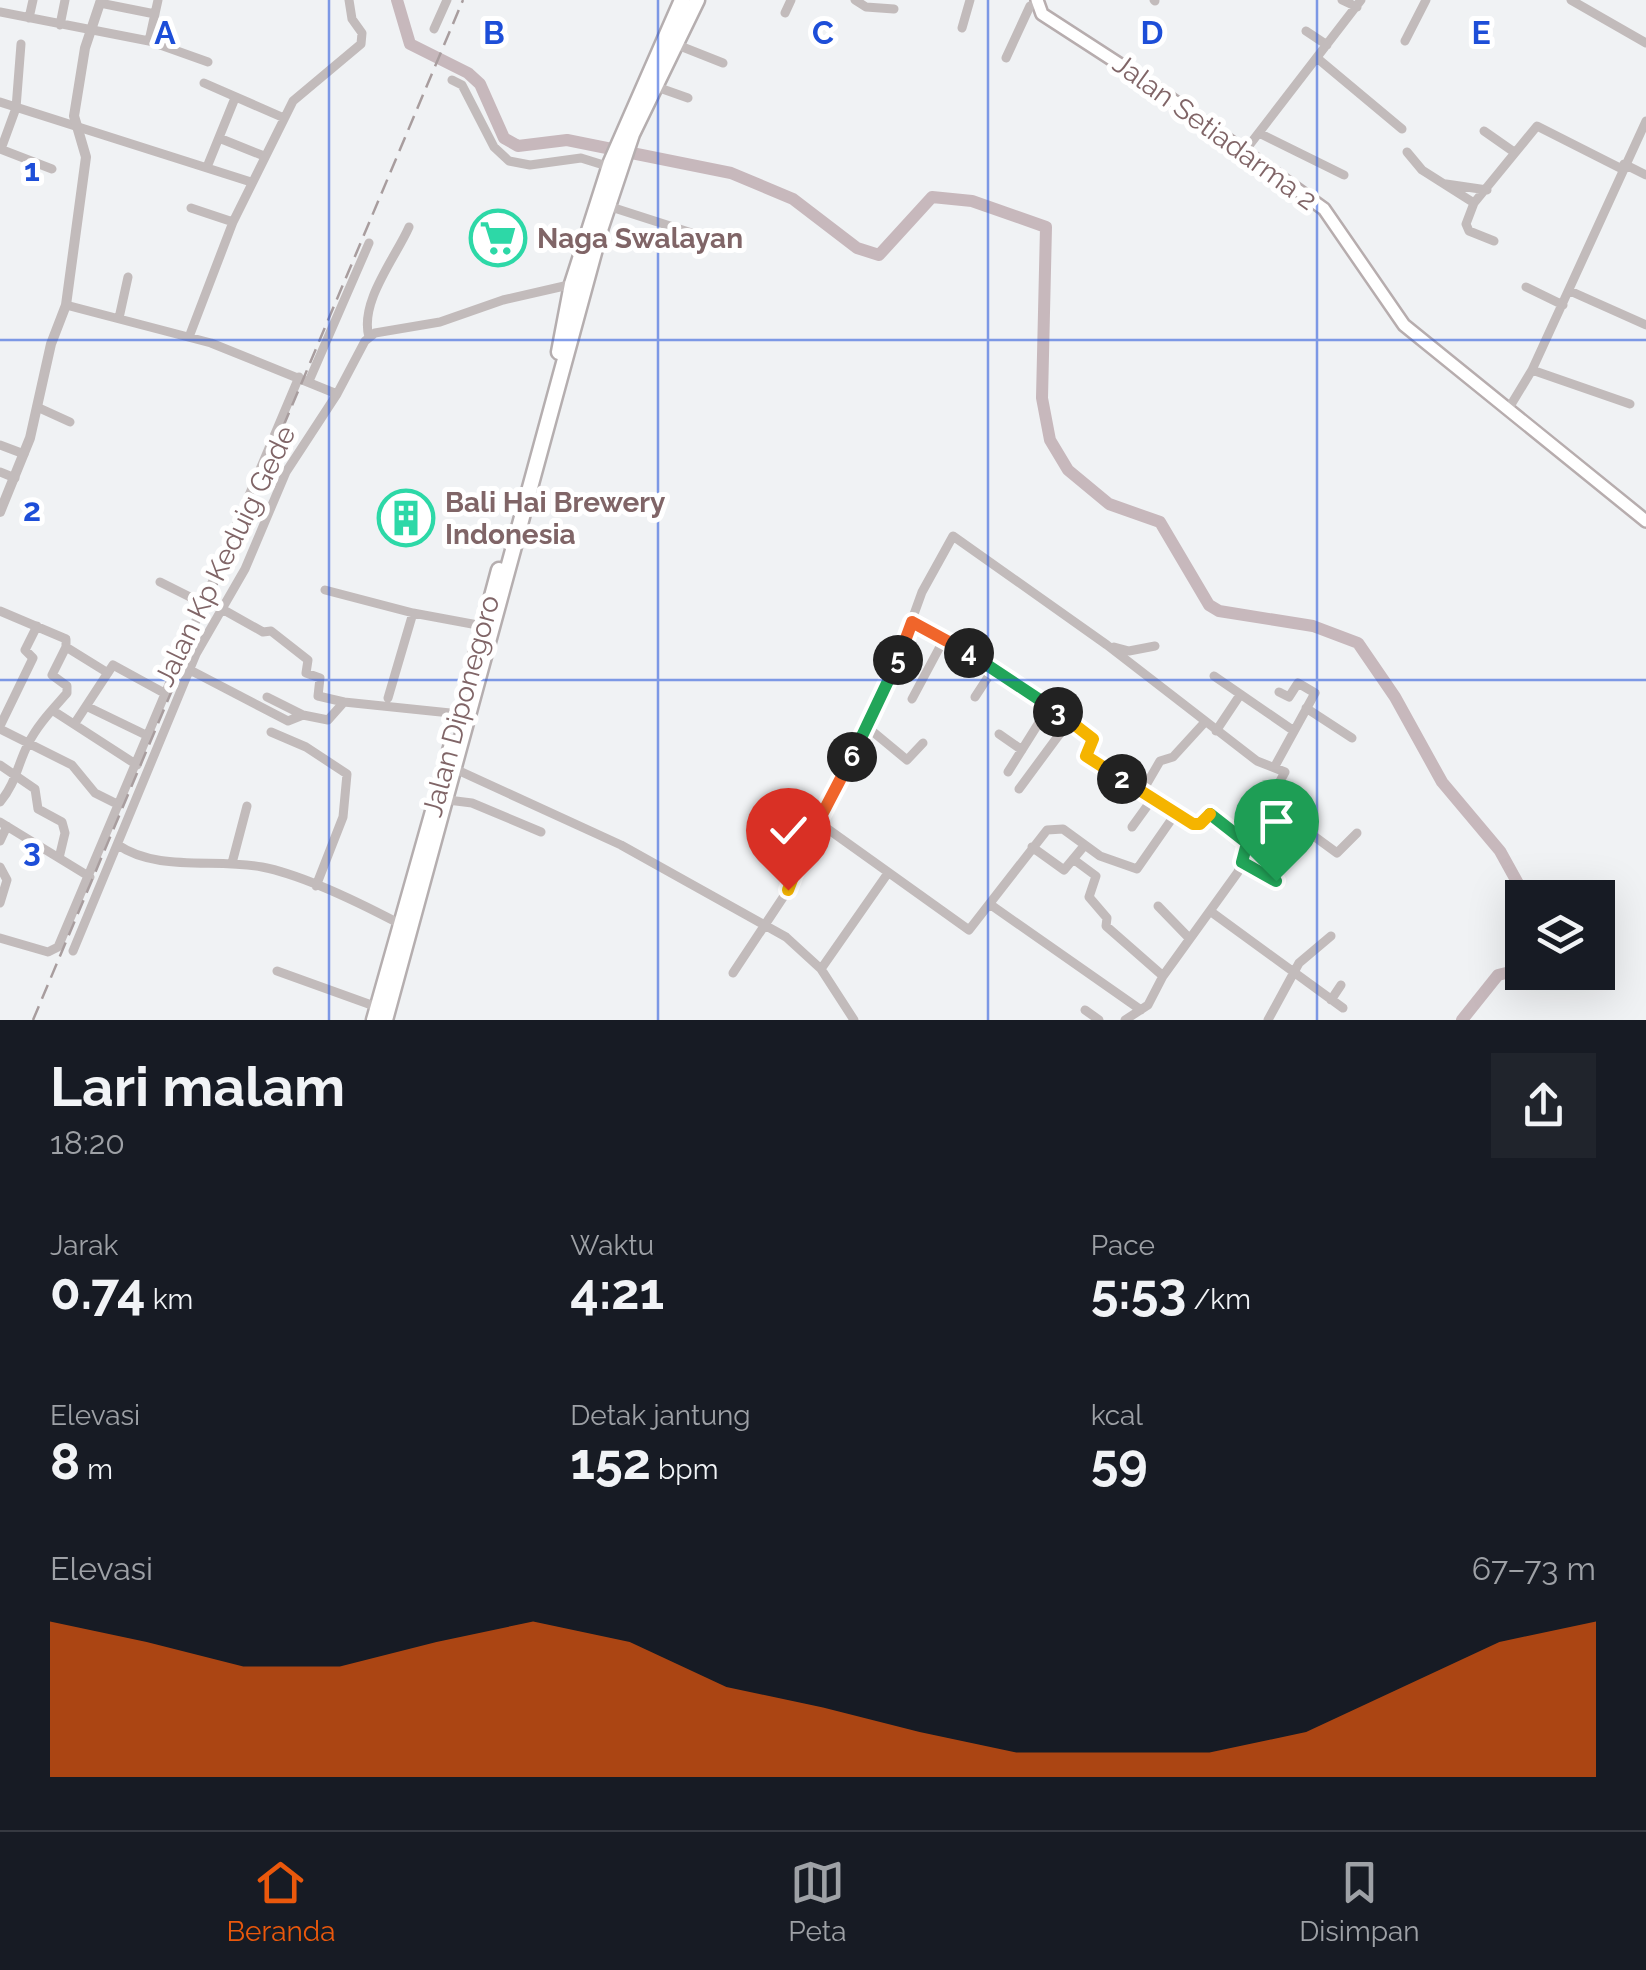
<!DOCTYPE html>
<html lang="id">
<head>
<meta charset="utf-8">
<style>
  :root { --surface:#171b24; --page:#20242c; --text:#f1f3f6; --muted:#9ea1a6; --line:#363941; --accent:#ea580c }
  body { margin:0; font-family:Raleway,sans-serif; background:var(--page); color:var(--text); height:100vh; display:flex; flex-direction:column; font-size:38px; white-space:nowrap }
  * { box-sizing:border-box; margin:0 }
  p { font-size:32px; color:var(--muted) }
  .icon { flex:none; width:55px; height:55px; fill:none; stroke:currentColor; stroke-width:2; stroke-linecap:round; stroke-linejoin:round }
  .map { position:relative; height:1020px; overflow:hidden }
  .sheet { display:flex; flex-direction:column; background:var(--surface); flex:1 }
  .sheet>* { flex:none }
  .controls { position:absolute; left:1505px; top:880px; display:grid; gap:20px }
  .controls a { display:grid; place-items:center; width:110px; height:110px; border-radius:0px; background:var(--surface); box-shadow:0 10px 40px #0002; font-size:50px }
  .pin { position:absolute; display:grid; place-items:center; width:85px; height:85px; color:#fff; margin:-102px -42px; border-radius:50% 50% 50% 0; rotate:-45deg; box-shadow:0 0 10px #0007 }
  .pin .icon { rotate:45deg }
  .km { position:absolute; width:50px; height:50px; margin:-25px; border-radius:50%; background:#222; color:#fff; font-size:28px; line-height:50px; text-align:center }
  .round { display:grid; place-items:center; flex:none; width:105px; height:105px; border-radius:0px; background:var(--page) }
  .head { display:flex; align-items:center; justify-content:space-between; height:170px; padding:0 50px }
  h1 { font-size:55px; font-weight:700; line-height:75px }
  .metrics { display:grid; grid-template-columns:repeat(3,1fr); gap:15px; height:170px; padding:10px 50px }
  .metrics div { display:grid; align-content:center }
  .metrics b { font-size:50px; font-weight:700 }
  .metrics small { font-size:28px; font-weight:400 }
  .metrics p { font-size:28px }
  .chart { height:280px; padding:20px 50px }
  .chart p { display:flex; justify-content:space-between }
  .chart svg { width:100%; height:180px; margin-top:10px; fill:var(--accent); opacity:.7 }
  .menu { display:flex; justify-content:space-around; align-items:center; height:140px; border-top:2px solid var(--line); background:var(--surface); font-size:28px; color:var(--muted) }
  .menu a { display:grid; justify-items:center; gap:5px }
  .menu .selected { color:var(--accent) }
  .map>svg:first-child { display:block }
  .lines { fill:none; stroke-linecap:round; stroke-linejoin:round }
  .river { stroke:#c7b8bc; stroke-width:12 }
  .secondary-casing { stroke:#b7adae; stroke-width:16 }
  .trunk-casing { stroke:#b5aeaf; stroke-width:19 }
  .minor { stroke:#c2bbbb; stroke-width:9 }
  .tertiary { stroke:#c2bbbb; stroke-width:10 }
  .secondary { stroke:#fff; stroke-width:11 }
  .trunk { stroke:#fff; stroke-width:14 }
  .rail { stroke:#a89d9e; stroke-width:2.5; stroke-dasharray:15 8; stroke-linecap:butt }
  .split-1-casing { stroke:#fff; stroke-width:20 }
  .split-2-casing { stroke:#fff; stroke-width:20 }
  .split-3-casing { stroke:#fff; stroke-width:20 }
  .split-4-casing { stroke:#fff; stroke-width:20 }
  .split-5-casing { stroke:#fff; stroke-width:20 }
  .split-6-casing { stroke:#fff; stroke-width:20 }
  .split-7-casing { stroke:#fff; stroke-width:20 }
  .split-8-casing { stroke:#fff; stroke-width:20 }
  .split-1 { stroke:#22a559; stroke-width:12 }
  .split-2 { stroke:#f5b400; stroke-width:12 }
  .split-3 { stroke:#f5b400; stroke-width:12 }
  .split-4 { stroke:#22a559; stroke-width:12 }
  .split-5 { stroke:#f0652b; stroke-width:12 }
  .split-6 { stroke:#22a559; stroke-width:12 }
  .split-7 { stroke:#f0652b; stroke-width:12 }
  .split-8 { stroke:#f5b400; stroke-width:12 }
  .grid { fill:none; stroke:#1d4ed8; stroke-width:2.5; stroke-opacity:0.55 }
  .labels { text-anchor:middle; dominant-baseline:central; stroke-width:10; stroke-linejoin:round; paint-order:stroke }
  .street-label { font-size:28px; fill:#806567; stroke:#fff }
  .poi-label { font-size:28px; font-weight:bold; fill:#806567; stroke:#fff; text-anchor:start }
  .grid-label { font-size:32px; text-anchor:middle; font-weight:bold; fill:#1d4ed8; stroke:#fff; stroke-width:10; stroke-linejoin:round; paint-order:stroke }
</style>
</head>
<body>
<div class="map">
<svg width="1646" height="1020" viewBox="0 0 1646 1020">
  <rect width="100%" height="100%" fill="#f0f2f4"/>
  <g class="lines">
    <path class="river" d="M397 0 410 44 468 73 480 84 504 138 518 146 567 140 731 173 793 199 857 248 879 255 932 197 972 201 1046 227 1042 398 1050 440 1068 470 1109 504 1160 522 1209 605 1219 611 1313 626 1358 643 1395 697 1442 782 1500 851 1526 898
      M1462 1020 1498 975 1522 969"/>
    <g class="secondary-casing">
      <path id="secondary" d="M1037 0 1042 14 1150 84 1324 209 1404 325 1646 521"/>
    </g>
    <g class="trunk-casing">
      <path id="trunk" d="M559 352 572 284 611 162 682 0
        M476 656 499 570
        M374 1020 452 744
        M385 1020 601 227 632 134 697 0"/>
    </g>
    <path class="minor" d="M855 0 866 7 894 9
      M1154 0 1155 1
      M1342 0 1357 7
      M1571 0 1646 43
      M100 3 155 14
      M0 12 149 41 208 62
      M785 13 791 0
      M29 18 33 0
      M60 25 65 0
      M962 28 970 0
      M434 29 447 0
      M1306 31 1327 45
      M149 41 158 0
      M1405 41 1426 0
      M675 44 723 63
      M1006 58 1030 6
      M1317 58 1402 129
      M452 80 462 85 494 147 509 161 530 165 581 158 610 167
      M204 83 284 118
      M654 86 688 98
      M0 102 251 182
      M1484 131 1514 152
      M1259 133 1344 175
      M219 138 264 156
      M0 149 52 169
      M1 149 16 108 21 44
      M1244 152 1361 0
      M1407 152 1422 170 1474 203 1537 126 1622 169
      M1624 164 1646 175
      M207 167 235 98
      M1446 184 1487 190
      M1474 203 1466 224 1469 231 1494 241
      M608 206 726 244
      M191 208 233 222
      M1526 287 1563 305
      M1570 291 1646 325
      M66 305 211 343 337 394
      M119 318 128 277
      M189 337 233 222 293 101 361 44 362 33 352 19 349 0
      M369 337C359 302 396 257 409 227
      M1532 370 1630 404
      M309 381 369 243
      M37 407 70 422
      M1509 408 1532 370 1646 121
      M0 445 24 454
      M0 472 15 478
      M160 582 204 604
      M325 590 413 613
      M222 609 263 632 271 631 308 660 306 673 320 678 318 696 344 702
      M0 611 66 639V647L108 673
      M912 622 1001 672 1093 739 1085 754 1093 762 1193 823 1200 824 1210 814 1247 843
      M1114 647 1129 651 1155 646
      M190 670 288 721 303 715 328 720 344 702 460 714
      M1214 676 1294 731
      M267 697 303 715
      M975 697 994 668
      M388 698 413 613 483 626
      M912 699 943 641
      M88 707 148 736
      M1306 708 1352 738
      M52 710 137 765
      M75 723 113 665 166 694
      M0 726 33 658 25 650 37 626
      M866 726 907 760 923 743
      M0 729 72 765 95 793 119 805
      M1216 731 1240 695
      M271 732 306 747 347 774 343 817 316 886
      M999 734 1022 750
      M0 765 35 789 38 809 62 822 65 833 59 858
      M1275 766 1315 693 1298 683 1289 697 1279 692
      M453 768 621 845 786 937 821 969 854 1020
      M1008 772 1050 705
      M1019 789 1070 720
      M1142 792 1160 761 1173 757 1205 722
      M440 799 472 803 541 832
      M0 802C16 783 17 766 28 744 38 724 53 709 67 693V686L52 675 66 647
      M1267 809 1296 823 1337 853 1357 833
      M0 822 90 877
      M818 822 969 930 1047 830 1063 829 1100 856 1137 869 1176 813
      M1132 827 1153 798
      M0 841 7 826
      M118 845C157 872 216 858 262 867 304 875 362 904 400 924
      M1032 847 1064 870 1084 846
      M1073 859 1096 876 1089 897 1107 918 1106 926 1163 976
      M1241 862 1276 881
      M232 863 247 806
      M0 867 7 880 0 903
      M991 905 1141 1010
      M1158 906 1189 938
      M1210 911 1343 1008
      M0 938 48 952 58 947 299 377
      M73 951 196 654 245 569 286 472 337 394 365 341 375 333 440 322 503 300 573 284
      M821 969 888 873
      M277 971 377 1007
      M733 973 788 890 805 844 848 767 892 675 922 592 953 536 1107 645 1257 761 1285 772 1243 850 1238 872 1163 976 1148 1005 1125 1020
      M1331 1000 1341 985
      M1085 1010 1099 1020
      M1268 1020 1299 963 1331 936"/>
    <path class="tertiary" d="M0 512 30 438 51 344 66 305 86 157 74 116 85 48 101 0"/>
    <use href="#secondary" class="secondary"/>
    <use href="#trunk" class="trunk"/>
    <path class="rail" d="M33 1020 463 0"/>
  </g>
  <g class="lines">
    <g class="split-1-casing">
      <path id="split-1" d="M1210 814 1247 843 1242 862 1276 881"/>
    </g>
    <g class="split-2-casing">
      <path id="split-2" d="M1122 779 1193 824H1200L1210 814"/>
    </g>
    <g class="split-3-casing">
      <path id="split-3" d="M1058 712 1093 739 1086 756 1122 779"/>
    </g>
    <g class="split-4-casing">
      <path id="split-4" d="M969 653 1058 712"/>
    </g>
    <g class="split-5-casing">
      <path id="split-5" d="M898 660 912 622 969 653"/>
    </g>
    <g class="split-6-casing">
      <path id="split-6" d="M852 757 898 660"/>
    </g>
    <g class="split-7-casing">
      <path id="split-7" d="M803 851 852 757"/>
    </g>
    <g class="split-8-casing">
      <path id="split-8" d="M788 890 803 851"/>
    </g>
    <use href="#split-1" class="split-1"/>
    <use href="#split-2" class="split-2"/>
    <use href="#split-3" class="split-3"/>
    <use href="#split-4" class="split-4"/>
    <use href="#split-5" class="split-5"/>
    <use href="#split-6" class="split-6"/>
    <use href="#split-7" class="split-7"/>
    <use href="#split-8" class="split-8"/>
  </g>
  <path class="grid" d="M329 0V1020M658 0V1020M988 0V1020M1317 0V1020M0 340H1646M0 680H1646"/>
  <defs>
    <g id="supermarket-ring" transform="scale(2.875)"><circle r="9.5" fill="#fff" stroke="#2dd8a7" stroke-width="1.5"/><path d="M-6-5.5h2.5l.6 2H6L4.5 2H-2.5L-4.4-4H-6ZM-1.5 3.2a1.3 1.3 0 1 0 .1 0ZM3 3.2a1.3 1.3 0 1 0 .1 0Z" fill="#2dd8a7"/></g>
    <g id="building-ring" transform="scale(2.875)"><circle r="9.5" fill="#fff" stroke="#2dd8a7" stroke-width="1.5"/><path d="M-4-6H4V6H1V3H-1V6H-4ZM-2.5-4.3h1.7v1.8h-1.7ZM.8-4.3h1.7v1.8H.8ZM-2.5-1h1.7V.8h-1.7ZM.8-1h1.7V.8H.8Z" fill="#2dd8a7"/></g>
  </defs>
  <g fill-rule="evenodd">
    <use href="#supermarket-ring" x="498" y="238"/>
    <use href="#building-ring" x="406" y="518"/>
  </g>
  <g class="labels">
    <g class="street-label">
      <text transform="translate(1215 132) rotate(36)">Jalan Setiadarma 2</text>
      <text transform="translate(225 556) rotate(-64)">Jalan Kp Keduig Gede</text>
      <text transform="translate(461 706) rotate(-75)">Jalan Diponegoro</text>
    </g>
    <g class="poi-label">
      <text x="537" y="238">Naga Swalayan</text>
      <text x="445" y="502">Bali Hai Brewery<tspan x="445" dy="32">Indonesia</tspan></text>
    </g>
  </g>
  <g class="grid-label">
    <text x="165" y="44">A</text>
    <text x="494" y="44">B</text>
    <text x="823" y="44">C</text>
    <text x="1152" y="44">D</text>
    <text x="1481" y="44">E</text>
    <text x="32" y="181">1</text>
    <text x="32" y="521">2</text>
    <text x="32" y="861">3</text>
  </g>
</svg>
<div class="controls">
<a><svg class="icon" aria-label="layers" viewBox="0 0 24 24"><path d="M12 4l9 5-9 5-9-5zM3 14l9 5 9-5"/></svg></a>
</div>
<div class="pin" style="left:1276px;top:881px;background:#1e9e55"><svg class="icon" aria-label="arrive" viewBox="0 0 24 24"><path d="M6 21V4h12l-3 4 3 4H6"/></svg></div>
<div class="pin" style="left:788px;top:890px;background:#d93025"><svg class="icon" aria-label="check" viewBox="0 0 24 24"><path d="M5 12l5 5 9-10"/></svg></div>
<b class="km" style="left:1122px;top:779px">2</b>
<b class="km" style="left:1058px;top:712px">3</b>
<b class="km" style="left:969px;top:653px">4</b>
<b class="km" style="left:898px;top:660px">5</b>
<b class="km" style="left:852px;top:757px">6</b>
</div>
<section class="sheet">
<div class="head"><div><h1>Lari malam</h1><p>18:20</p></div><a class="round"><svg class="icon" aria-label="share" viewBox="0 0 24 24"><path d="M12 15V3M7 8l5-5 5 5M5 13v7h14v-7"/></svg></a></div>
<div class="metrics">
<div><p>Jarak</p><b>0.74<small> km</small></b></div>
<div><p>Waktu</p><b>4:21</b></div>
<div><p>Pace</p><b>5:53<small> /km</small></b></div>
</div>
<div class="metrics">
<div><p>Elevasi</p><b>8<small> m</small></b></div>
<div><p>Detak jantung</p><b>152<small> bpm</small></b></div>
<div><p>kcal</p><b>59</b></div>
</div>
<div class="chart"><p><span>Elevasi</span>67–73 m</p>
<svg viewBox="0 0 160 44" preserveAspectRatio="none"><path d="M0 44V6L10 11L20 17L30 17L40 11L50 6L60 11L70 22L80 27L90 33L100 38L110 38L120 38L130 33L140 22L150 11L160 6V44z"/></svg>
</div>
</section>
<nav class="menu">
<a class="selected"><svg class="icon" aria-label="home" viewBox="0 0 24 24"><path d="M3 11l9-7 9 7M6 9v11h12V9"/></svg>Beranda</a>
<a><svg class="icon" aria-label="map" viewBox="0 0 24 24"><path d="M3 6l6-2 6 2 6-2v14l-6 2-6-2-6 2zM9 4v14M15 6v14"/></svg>Peta</a>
<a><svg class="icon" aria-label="saved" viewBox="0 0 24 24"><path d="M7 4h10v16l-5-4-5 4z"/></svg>Disimpan</a>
</nav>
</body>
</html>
